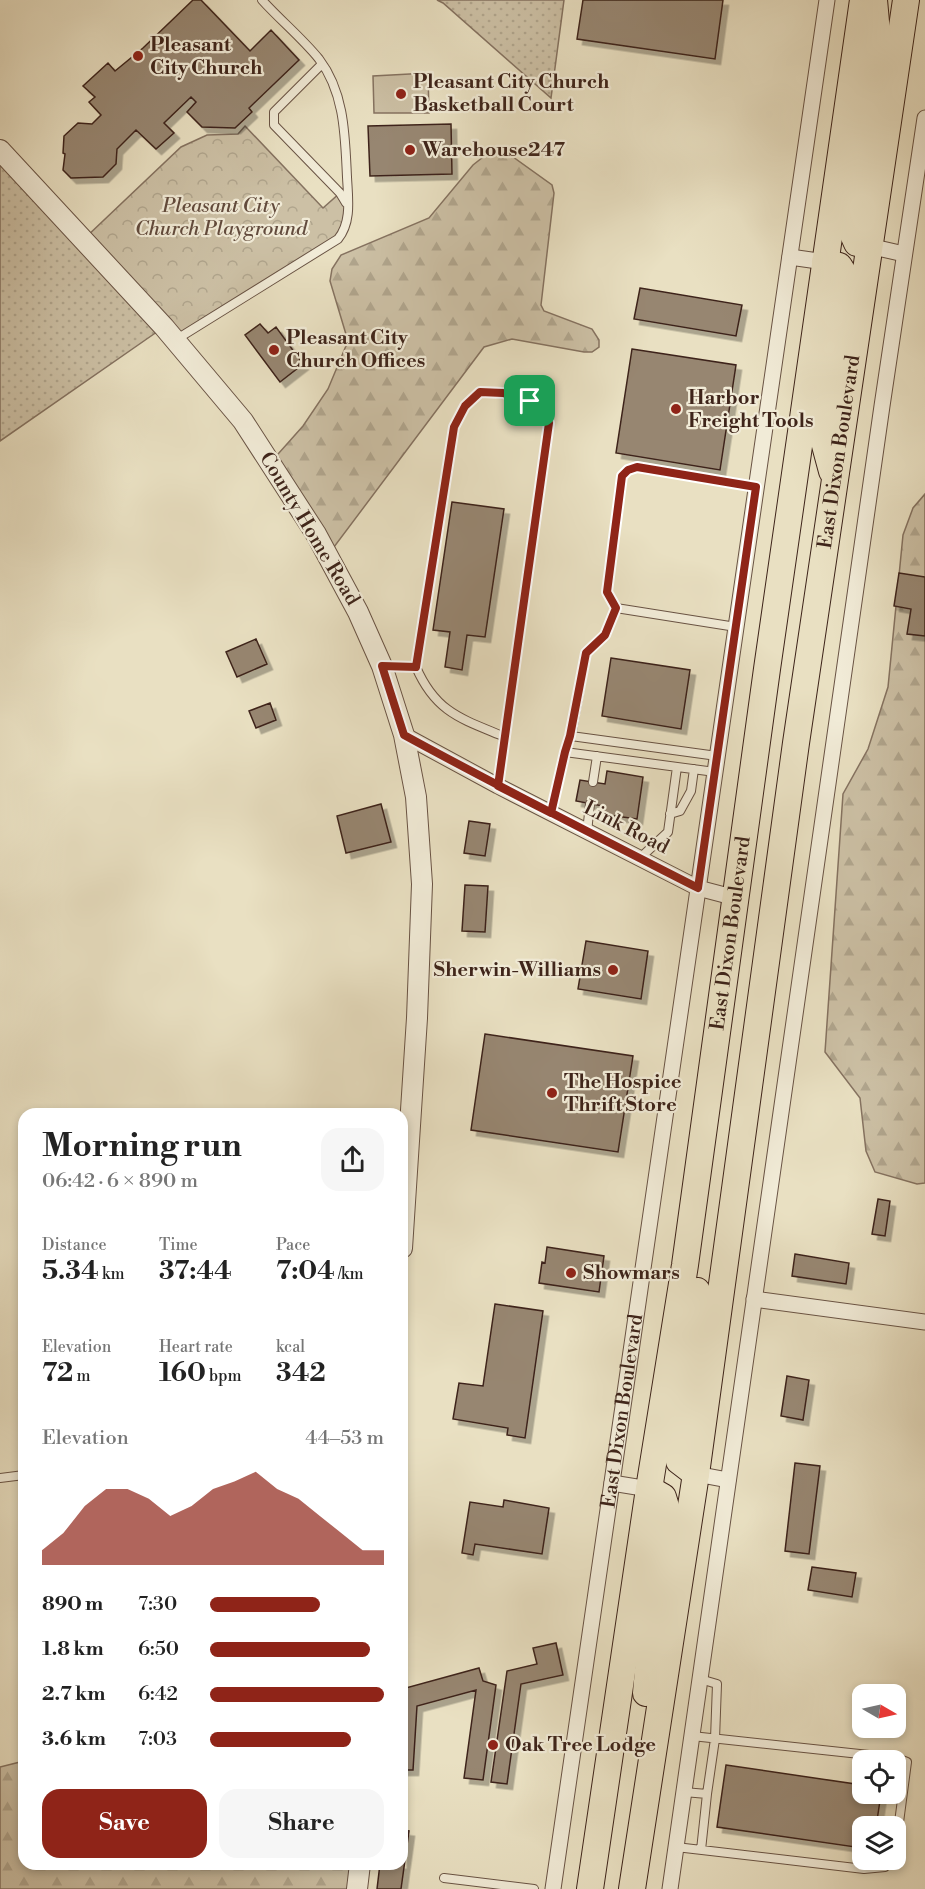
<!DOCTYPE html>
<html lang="en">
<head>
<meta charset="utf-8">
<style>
  :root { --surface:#fff; --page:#f6f6f6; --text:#222; --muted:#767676; --accent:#8f2418 }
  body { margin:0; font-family:"Libre Bodoni",serif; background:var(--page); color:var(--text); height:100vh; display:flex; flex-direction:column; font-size:22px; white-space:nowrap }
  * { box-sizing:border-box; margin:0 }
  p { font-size:20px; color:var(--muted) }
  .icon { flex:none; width:33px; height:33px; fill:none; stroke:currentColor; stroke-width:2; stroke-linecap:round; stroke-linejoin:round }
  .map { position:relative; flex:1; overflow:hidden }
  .sheet { position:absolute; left:18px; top:1108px; width:390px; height:762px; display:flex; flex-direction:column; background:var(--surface); border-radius:18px; box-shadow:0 3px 9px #0003 }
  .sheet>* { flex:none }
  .needle { width:39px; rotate:99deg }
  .controls { position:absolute; left:852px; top:1684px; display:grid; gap:12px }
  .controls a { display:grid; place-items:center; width:54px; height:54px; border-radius:12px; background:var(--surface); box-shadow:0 3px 9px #0003; font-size:30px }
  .pin { position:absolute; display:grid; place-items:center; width:51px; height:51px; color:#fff; margin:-26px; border-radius:12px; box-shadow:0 3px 9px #0006 }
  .round { display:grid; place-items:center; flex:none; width:63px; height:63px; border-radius:18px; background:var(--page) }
  .overview { display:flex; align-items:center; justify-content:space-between; height:102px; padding:0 24px }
  h1 { font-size:33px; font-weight:700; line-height:45px }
  .metrics { display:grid; grid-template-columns:repeat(3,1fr); gap:9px; height:102px; padding:6px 24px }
  .metrics div { display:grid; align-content:center }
  .metrics b { font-size:26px; font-weight:700 }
  .metrics small { font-size:16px; font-weight:400 }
  .metrics p { font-size:16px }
  .chart { height:168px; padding:12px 24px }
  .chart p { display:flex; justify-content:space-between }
  .chart svg { width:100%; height:108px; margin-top:6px; fill:var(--accent); opacity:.7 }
  .primary-button { display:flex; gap:12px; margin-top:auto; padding:12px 24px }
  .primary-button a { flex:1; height:69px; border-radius:18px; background:var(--accent); color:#fff; font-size:24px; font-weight:700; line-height:69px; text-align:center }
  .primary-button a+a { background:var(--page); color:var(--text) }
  ul { padding:0 24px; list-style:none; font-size:20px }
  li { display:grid; grid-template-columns:96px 72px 1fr; align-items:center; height:45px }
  li i { height:15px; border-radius:8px; background:var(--accent) }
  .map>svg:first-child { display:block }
  .grass { fill:url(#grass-dots); stroke:#857260; stroke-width:1.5 }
  .forest { fill:url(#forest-firs); stroke:#857260; stroke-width:1.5 }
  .park { fill:url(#park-crowns); stroke:#857260; stroke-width:1.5 }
  .pitch { fill:#ccc0a5; stroke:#857260; stroke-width:1.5 }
  .building { fill:#978671; stroke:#3e241a; stroke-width:1.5; filter:url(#shadow) }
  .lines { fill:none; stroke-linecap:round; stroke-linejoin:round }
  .service-casing { stroke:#695344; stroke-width:10 }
  .minor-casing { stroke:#695344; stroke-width:17 }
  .tertiary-casing { stroke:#695344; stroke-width:22 }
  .trunk-casing { stroke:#3e241a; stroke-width:28 }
  .service { stroke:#f1ebd7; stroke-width:8 }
  .minor { stroke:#f1ebd7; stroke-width:15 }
  .tertiary { stroke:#f1ebd7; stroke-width:20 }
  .trunk { stroke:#e9e0c2; stroke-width:26 }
  .route-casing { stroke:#fff; stroke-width:12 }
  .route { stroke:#8f2418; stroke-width:8 }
  .poi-dot { fill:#8f2418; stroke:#f1ebd7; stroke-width:2 }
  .labels { text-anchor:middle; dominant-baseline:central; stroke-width:4.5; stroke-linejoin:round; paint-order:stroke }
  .poi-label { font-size:20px; font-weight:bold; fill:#3e241a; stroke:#f1ebd7; text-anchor:start }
  .park-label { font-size:20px; font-style:italic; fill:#624b3d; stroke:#f1ebd7 }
  .street-label { font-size:20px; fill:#3e241a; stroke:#f1ebd7 }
</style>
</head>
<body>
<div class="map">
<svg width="925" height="1889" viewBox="0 0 925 1889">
  <defs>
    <pattern id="grass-dots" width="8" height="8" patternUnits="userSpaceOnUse" patternTransform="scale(1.5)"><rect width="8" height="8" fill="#ccc0a5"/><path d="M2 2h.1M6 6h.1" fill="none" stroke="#b0a58d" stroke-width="1.8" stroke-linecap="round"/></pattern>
    <pattern id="forest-firs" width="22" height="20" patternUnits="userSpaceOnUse" patternTransform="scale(1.5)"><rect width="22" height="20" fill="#ccc0a5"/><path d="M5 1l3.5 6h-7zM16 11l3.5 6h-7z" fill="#b0a58d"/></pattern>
    <pattern id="park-crowns" width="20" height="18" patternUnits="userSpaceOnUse" patternTransform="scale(1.5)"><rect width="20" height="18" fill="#ccc0a5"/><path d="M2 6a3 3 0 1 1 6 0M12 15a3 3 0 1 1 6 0" fill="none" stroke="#b0a58d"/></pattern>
    <filter id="shadow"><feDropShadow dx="5.5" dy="5.5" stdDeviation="0" flood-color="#0004"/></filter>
  </defs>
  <rect width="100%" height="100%" fill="#e9e0c2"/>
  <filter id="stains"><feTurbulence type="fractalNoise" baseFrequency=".00333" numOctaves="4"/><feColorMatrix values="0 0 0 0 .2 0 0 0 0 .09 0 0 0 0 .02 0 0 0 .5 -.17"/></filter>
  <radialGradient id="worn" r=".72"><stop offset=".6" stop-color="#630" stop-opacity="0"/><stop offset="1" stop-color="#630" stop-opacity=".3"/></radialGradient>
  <path class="grass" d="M437 0H564L551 98 443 3Z
    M0 150 164 327 0 441Z"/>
  <path class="forest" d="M506 152 552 185 554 193 541 305 544 311 592 329 599 340V347L592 352H584L512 339 484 347 328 555 270 463 303 426 328 389 348 341 330 281 332 269 341 255 429 218 473 165 487 154Z
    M925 494V1183L917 1184 875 1172 866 1151 860 1098 825 1052 843 794 868 749 888 687 903 535 913 508Z
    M24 1761V1864L360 1865 357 1889H0V1767Z"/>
  <path class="park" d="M245 126 323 208 340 193 348 205 340 236 175 340 84 239 181 147 207 135 238 134Z"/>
  <path class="pitch" d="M428 73 429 113H374L373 76Z"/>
  <path class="building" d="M193 0H201L250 51 271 30 299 60 249 108 252 112 235 128 202 127 187 112 196 102 191 97 164 123 174 133 156 149 136 130 117 149 116 164 103 177 71 178 63 170 65 154 63 153 64 136 78 123 92 124 101 115 89 102 95 97 83 86 108 63 115 71 143 48Z
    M583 0H723L715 59 577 39Z
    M451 124 452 174 370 176 368 126Z
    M640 288 742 305 736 336 634 319Z
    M260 324 268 333 276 327 303 364 280 382 245 335Z
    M632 349 736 365 720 470 616 453Z
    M452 502 504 509 485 637 467 635 462 670 445 667 450 632 433 630Z
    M899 573 925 577V636L907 634 911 609 894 606Z
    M256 639 267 664 237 677 226 652Z
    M611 658 690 670 681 729 602 716Z
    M270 703 276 720 256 728 249 711Z
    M607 771 643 777 637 819 601 814 603 806 576 801 580 780 605 784Z
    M381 804 391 842 346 853 337 816Z
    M469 821 490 824 485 856 464 853Z
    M465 885 488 886 485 932 462 931Z
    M586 941 648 951 641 999 578 989Z
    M485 1034 633 1056 618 1152 471 1130Z
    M878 1199 890 1201 885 1236 872 1234Z
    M547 1247 604 1256 599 1292 539 1283 542 1262 545 1263Z
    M795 1254 849 1263 846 1284 792 1276Z
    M495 1304 543 1311 525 1438 507 1435 508 1428 453 1419 459 1383 483 1386Z
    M787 1376 809 1380 803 1420 781 1416Z
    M795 1463 820 1466 809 1554 785 1551Z
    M504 1500 549 1508 542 1554 475 1544 473 1555 462 1553 470 1502 503 1507Z
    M812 1567 856 1573 852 1597 808 1590Z
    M556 1643 563 1675 521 1684 507 1784 491 1782 507 1671 537 1664 533 1648Z
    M479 1668 483 1681 496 1685 483 1780 464 1778 476 1690 417 1706 413 1770H402V1689Z
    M726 1765 862 1785V1794H881L876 1827H862V1848L717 1827Z
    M402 1830 409 1831 401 1889H377L380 1864H402Z"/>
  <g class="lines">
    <g class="service-casing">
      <path id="service" d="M322 64 274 112V125L340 193 346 203
        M177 339 338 239C352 222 348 198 347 177 345 137 345 93 319 59 302 38 280 20 262 0
        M736 627 616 608 607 592 622 476 628 470 637 467 756 487
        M384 666 416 667
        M571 736 717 756
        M565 752 715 772
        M593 782 597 756
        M498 786 505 737 549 423C548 419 546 413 544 410 529 393 500 393 480 392L465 406 454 427 416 667C436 713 462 719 505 737
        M551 813 565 752 571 736 586 653 605 635 616 608
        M670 814 680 811 691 791 694 769
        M587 832 590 804
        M640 858 668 832 677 767
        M0 1478 24 1475
        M700 1679 717 1684 715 1739 707 1794
        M692 1736 897 1758 907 1762 896 1845
        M684 1792 707 1794 701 1850
        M676 1847 864 1869 885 1867 891 1860
        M444 1878 534 1889"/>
    </g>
    <g class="minor-casing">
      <g id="minor">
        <path d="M869 246 904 254"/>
        <path d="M790 257 825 262"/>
        <path d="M404 735 498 786 698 888 736 898"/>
        <path d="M754 1299 925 1322"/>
        <path d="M696 1474 728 1480"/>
        <path d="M612 1483 649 1489"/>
        <path id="s1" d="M553 1889 827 0"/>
        <path d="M670 1889 882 406 925 118"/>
      </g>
    </g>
    <g class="tertiary-casing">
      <path id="tertiary" d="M0 150 164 327 243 421 316 534 358 612 382 666 404 735 416 797 422 884 417 1018 402 1248
        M357 1889 360 1864"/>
    </g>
    <g class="trunk-casing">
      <g id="trunk">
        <path d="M869 246 857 243 852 232 877 33 874 0"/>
        <path d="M825 262 839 266 844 274 822 434 832 471"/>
        <path d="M696 1474 679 1461 677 1451 697 1291"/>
        <path d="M646 1693 654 1600 667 1510 663 1497 649 1489"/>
        <path id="s2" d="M590 1889 649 1489 685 1265 767 669 863 0"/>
        <path id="s3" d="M632 1889 696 1474 796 743 906 0"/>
      </g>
    </g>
    <use href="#service" class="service"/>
    <use href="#minor" class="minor"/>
    <use href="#tertiary" class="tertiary"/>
    <use href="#trunk" class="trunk"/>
  </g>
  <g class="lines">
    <g class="route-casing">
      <path id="route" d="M530 401 503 393 480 392 465 406 454 427 416 667 382 666 404 735C501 788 600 838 698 888L756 487 637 467 628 470 622 476 607 592 616 608 605 635 586 653 570 736 565 752 551 813 498 786 549 423 543 410 530 401"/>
    </g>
    <use href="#route" class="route"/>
  </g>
  <g class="poi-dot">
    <circle cx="138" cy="56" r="6"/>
    <circle cx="401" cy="94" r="6"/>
    <circle cx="410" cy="150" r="6"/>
    <circle cx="274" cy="350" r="6"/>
    <circle cx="676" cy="409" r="6"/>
    <circle cx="613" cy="970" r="6"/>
    <circle cx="552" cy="1093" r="6"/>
    <circle cx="571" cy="1273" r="6"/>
    <circle cx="493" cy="1745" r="6"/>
  </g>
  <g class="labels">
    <g class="poi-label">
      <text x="150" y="45">Pleasant<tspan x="150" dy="23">City Church</tspan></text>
      <text x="413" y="82">Pleasant City Church<tspan x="413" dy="23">Basketball Court</tspan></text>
      <text x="422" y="150">Warehouse247</text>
      <text x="286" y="338">Pleasant City<tspan x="286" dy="23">Church Offices</tspan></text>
      <text x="688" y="398">Harbor<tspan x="688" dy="23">Freight Tools</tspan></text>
      <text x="601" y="970" text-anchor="end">Sherwin-Williams</text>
      <text x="564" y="1082">The Hospice<tspan x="564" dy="23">Thrift Store</tspan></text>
      <text x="583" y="1273">Showmars</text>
      <text x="505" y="1745">Oak Tree Lodge</text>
    </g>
    <g class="park-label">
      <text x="221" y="206">Pleasant City<tspan x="221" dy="23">Church Playground</tspan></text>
    </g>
    <g class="street-label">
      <text stroke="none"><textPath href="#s3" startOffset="1452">East Dixon Boulevard</textPath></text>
      <text transform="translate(309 529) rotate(59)">County Home Road</text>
      <text transform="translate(626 828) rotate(27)">Link Road</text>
      <text stroke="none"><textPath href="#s2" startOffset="966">East Dixon Boulevard</textPath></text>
      <text stroke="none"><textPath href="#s1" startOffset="483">East Dixon Boulevard</textPath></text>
    </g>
  </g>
  <rect width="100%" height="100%" filter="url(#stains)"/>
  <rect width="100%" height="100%" fill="url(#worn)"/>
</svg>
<div class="controls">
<a><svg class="needle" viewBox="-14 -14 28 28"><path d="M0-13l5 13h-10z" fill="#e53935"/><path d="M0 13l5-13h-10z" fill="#767676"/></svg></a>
<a><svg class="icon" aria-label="locate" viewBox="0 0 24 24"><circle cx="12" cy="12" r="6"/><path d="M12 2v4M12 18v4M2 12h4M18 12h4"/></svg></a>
<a><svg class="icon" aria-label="layers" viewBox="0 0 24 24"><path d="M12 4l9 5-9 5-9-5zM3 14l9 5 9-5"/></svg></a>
</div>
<div class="pin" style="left:530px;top:401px;background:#1e9e55"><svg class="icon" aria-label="arrive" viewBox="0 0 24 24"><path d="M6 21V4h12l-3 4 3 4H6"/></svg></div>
<section class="sheet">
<div class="overview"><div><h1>Morning run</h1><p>06:42 · 6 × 890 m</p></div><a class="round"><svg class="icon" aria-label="share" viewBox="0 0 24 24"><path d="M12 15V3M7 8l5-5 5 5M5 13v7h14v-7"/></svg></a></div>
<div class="metrics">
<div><p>Distance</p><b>5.34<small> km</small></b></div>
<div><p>Time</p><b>37:44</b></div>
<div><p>Pace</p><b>7:04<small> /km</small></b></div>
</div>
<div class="metrics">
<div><p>Elevation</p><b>72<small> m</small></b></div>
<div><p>Heart rate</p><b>160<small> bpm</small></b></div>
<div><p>kcal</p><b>342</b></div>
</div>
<div class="chart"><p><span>Elevation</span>44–53 m</p>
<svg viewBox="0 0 160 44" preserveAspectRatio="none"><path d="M0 44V38L10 31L20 20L30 13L40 13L50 17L60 24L70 20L80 13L90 10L100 6L110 13L120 17L130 24L140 31L150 38L160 38V44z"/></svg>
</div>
<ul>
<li><b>890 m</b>7:30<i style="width:63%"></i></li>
<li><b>1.8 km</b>6:50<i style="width:92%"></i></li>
<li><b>2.7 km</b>6:42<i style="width:100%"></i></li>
<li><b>3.6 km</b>7:03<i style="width:81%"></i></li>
</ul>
<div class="primary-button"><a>Save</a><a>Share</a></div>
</section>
</div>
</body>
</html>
